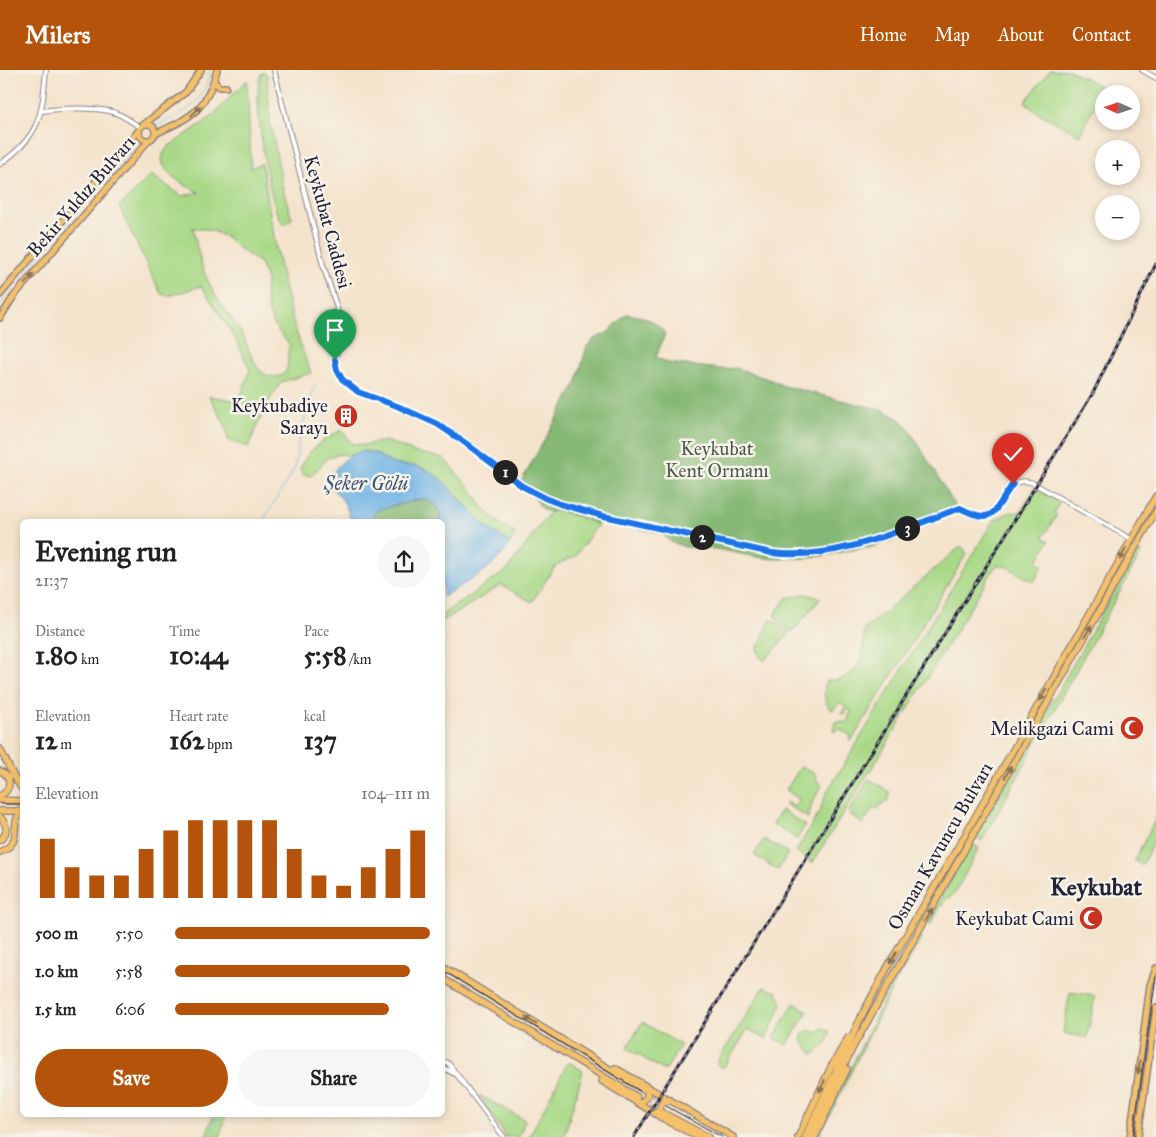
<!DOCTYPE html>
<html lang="en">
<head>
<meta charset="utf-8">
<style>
  :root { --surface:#fff; --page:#f6f6f6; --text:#222; --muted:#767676; --accent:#b45309 }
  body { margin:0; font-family:"IM FELL Great Primer",serif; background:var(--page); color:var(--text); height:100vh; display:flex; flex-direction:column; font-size:19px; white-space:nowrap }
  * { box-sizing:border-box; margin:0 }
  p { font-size:16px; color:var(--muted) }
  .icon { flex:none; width:28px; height:28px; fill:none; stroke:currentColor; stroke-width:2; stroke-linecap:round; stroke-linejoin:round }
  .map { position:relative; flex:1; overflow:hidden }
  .details { position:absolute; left:20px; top:449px; width:425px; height:598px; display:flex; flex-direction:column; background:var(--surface); border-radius:8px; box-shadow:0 2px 8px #0003 }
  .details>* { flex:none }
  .needle { width:32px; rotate:273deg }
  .fabs { position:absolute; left:1095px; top:15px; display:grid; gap:10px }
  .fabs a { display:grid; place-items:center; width:45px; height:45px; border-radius:50%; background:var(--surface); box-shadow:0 2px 8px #0003; font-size:25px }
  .pin { position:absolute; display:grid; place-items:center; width:42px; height:42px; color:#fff; margin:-51px -21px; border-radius:50% 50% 50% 0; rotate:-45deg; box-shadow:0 0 5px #0007 }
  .pin .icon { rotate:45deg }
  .km { position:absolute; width:25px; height:25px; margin:-12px; border-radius:50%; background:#222; color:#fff; font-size:14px; line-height:25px; text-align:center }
  .round { display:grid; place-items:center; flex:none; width:52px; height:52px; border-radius:26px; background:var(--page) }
  .headline { display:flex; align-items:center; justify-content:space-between; height:85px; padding:0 15px }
  h1 { font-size:28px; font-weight:700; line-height:38px }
  .stats { display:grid; grid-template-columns:repeat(3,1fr); gap:8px; height:85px; padding:5px 15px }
  .stats div { display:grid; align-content:center }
  .stats b { font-size:25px; font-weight:700 }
  .stats small { font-size:14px; font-weight:400 }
  .stats p { font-size:14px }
  .chart { height:140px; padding:10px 15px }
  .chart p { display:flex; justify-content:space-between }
  .chart svg { width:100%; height:90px; margin-top:5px; stroke:var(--accent); stroke-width:6 }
  .primary-button { display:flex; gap:10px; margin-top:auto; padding:10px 15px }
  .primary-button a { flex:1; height:58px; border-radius:30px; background:var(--accent); color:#fff; font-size:20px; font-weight:700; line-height:58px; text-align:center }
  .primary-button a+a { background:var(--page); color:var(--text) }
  ul { padding:0 15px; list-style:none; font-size:16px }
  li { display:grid; grid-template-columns:80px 60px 1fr; align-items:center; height:38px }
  li i { height:12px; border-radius:6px; background:var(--accent) }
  header { display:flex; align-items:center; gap:30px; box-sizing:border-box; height:70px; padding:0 25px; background:var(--accent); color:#fff }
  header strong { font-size:24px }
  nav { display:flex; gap:28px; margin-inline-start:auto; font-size:18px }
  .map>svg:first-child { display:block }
  .green { fill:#a9d987; stroke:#667e61; fill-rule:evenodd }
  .forest { fill:#86b974; stroke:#546e58 }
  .water { fill:#70b2e5; stroke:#496a90 }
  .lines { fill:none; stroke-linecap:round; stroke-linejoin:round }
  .stream { stroke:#70b2e5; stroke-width:1 }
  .trunk-tunnel { stroke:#cabcaf; stroke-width:5.5; stroke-dasharray:5.5 3; stroke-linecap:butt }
  .tertiary-casing { stroke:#8b8284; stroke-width:6 }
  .primary-casing { stroke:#8b8284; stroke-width:8 }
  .trunk-casing { stroke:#8b8284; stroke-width:8 }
  .tertiary { stroke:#fff; stroke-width:4 }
  .primary { stroke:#f4c16a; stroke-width:5 }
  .trunk { stroke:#f4c16a; stroke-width:5.5 }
  .tram { stroke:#22223b; stroke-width:1 }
  .rail-casing { stroke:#22223b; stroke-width:3 }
  .rail { stroke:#f7f3e8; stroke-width:1; stroke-dasharray:4; stroke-linecap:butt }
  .oneway { fill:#8b7252 }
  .route-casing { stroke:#fff; stroke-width:10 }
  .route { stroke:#1a73e8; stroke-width:6 }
  .labels { text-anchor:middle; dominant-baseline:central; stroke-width:5; stroke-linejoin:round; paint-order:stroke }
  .street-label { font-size:19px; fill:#22223b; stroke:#f7f3e8 }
  .poi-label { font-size:19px; fill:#22223b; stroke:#f7f3e8; text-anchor:end }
  .park-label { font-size:19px; fill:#4a5952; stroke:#f7f3e8 }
  .water-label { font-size:20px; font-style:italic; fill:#3d5476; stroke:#f7f3e8 }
  .district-label { font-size:24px; font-weight:bold; fill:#22223b; stroke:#f7f3e8 }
</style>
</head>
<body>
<header>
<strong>Milers</strong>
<nav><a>Home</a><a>Map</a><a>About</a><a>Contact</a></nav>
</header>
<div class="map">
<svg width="1156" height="1067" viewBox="0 0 1156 1067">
  <rect width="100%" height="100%" fill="#f7f3e8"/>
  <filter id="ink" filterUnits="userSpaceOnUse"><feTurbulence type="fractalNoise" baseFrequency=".02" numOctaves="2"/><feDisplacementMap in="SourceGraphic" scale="10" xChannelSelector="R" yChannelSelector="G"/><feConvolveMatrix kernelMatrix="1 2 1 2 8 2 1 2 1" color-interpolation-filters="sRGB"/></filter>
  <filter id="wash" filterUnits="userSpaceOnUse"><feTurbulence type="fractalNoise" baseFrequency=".0096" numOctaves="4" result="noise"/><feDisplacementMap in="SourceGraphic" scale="20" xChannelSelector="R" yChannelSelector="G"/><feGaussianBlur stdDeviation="1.12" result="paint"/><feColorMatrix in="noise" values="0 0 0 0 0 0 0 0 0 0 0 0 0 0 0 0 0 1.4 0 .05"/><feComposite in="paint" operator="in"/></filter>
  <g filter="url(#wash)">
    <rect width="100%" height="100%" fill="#f4e3cc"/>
    <path class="green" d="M1050 0H1070L1103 18 1080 65 1035 41 1025 32Z
      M263 2 267 4 270 50 283 119 292 149 284 155C280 149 276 142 274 134 268 115 249 13 263 2Z
      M247 10 251 98 262 93C273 164 284 237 311 303L281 312 266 336 248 377 228 370 225 354 209 326 239 331 250 300 235 268 201 216 169 226 161 224 119 137 151 105 182 126 199 122C185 116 148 97 168 77L210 48ZM193 158 211 160 228 168 238 178 260 193 267 210C262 220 269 247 275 256 279 263 285 269 290 275 285 284 292 296 283 305 276 308 268 307 262 302 254 296 248 278 244 268 234 250 220 235 211 217 201 199 197 178 193 158Z
      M342 360 352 374 364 375 386 371 414 382 443 388 472 420 479 432 489 444 504 457 516 464 510 473 485 456 442 410 424 398 393 394 377 384 365 381 350 385 341 384 328 387 311 406 303 405 300 399C308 379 323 369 342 360Z
      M1035 418 1060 432 1054 442 1057 445 1043 467 1049 471 1037 492 1043 495 1034 512 1007 497 998 495 995 497 869 703 812 793 796 781 819 743 827 722 993 451 1008 443 1020 442Z
      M554 440H558L598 454 575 487 564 491 554 498 532 532 501 515 443 551V544L507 500 550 442Z
      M961 476 967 483 852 670H849L851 666 838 658 835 662 833 659 835 652 839 651 847 653 851 640 848 639 846 643 841 644 846 636 840 632 833 640 829 638C824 629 822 619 828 610 845 613 859 599 862 583 864 575 863 567 865 559Z
      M1137 481 1141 483 982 771 976 767Z
      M805 524 821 528 792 562 774 546 786 528Z
      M773 550 777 552 790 563 764 591 759 585 757 579 770 551Z
      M801 696 816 705 817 711 822 715 812 733 808 748 785 734 786 732 794 737 799 729 786 720Z
      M869 709 889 721 890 724 888 731 881 734 877 740 873 738 863 754 848 743Z
      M781 740 805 755 797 769 773 754Z
      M1156 748V767L1142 795 1134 791Z
      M764 769 788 783 778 800 754 785Z
      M971 774 979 778 955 823 943 832 931 854H928L926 853Z
      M919 867 922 868 893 917 819 1067H817L892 913Z
      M764 917 777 922 782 934 766 969 748 959 724 997H720L717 994 718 990Z
      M1070 922 1095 926 1087 968 1063 963Z
      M794 933 808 941 787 975 774 968Z
      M642 952 681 975 665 1001 627 978Z
      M823 958 828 960 830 964 826 974 813 985 802 971V965C805 960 811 959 816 963Z
      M571 993 583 1001 564 1067H529L567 994Z
      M479 1025 525 1050 519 1067H506Z
      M214 1044H226L220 1067H205Z"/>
    <path class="forest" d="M626 244C643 246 655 249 665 264L656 287 668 293 720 299 736 298 771 310 784 316 882 340 895 346 906 354 956 437V442L912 459 899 468 869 478H863L810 488 775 489 756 487 716 479 685 477 673 473 659 463 600 450 598 454 558 440 550 442 543 440 522 410 576 314 587 276 594 269 607 263Z
      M420 429C432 430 442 439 440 451H369L377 440Z"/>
    <path class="water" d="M362 381 374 383 393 394 416 396 431 402 442 410 485 456 510 473C495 500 467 511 443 527L442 451H440C442 438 432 429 420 429L377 440 369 451H350C349 442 346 433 339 426 337 423 333 421 332 417 326 402 349 383 362 381Z"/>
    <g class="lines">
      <path class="stream" d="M158 55C187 41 204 35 210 0
        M0 235 6 226 139 72
        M263 451 295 398 299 368 315 315
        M209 1067 218 1044"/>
    </g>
  </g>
  <g filter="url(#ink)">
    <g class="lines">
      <path class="trunk-tunnel" d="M643 1020 668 1033
        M641 1030 661 1042"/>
      <g class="tertiary-casing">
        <path id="tertiary" d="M274 0 323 195 337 238 339 268 335 290 337 301 342 309 358 322 397 336 437 354 464 371 523 415 553 432 603 446 772 483C837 491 900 460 960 438 965 441 971 445 978 447 1006 452 1000 401 1033 413L1131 469
          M1142 0 1156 8
          M42 41C60 38 95 37 113 42 123 45 132 52 140 57
          M0 94C40 66 42 46 46 0
          M442 991 448 993 504 1067
          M442 997 455 1004"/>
      </g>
      <g class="primary-casing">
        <path id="primary" d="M214 11 219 17H226
          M139 62a8 8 0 1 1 16 0a8 8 0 1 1-16 0Z
          M143 55 186 22 201 0
          M155 64C191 47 206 41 217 0
          M0 225 140 59
          M0 248 14 226 149 70
          M1130 1067 1150 915 1156 898
          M1138 1067 1156 938"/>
      </g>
      <g class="trunk-casing">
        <path id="trunk" d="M0 679 14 707 22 719
          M0 701C13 706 11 720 0 726
          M0 730 22 731
          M0 741H22
          M0 747C7 754 9 763 0 770
          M0 782C25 771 8 757 21 741
          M442 896 642 1019
          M442 908 637 1027
          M615 998 733 1067
          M602 1011 664 1049 698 1067
          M636 1032 641 1033 647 1027V1020L645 1017
          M663 1043 708 1067
          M660 1047 658 1041 662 1033 669 1030
          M798 1067 831 997 848 968
          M805 1067 863 943 891 891 965 765 1156 426
          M810 1067 853 977 870 947 1156 441
          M815 1067 847 999"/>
      </g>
      <use href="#tertiary" class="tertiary"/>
      <use href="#primary" class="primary"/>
      <use href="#trunk" class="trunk"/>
      <path class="tram" d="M0 734H22
        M442 900 640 1021
        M666 1036 722 1067
        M1133 1067 1156 907"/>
      <g class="rail-casing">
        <path id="rail" d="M634 1067 1093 323 1156 194"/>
      </g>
      <use href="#rail" class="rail"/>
    </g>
    <defs><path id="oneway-solid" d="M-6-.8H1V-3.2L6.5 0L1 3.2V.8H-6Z" transform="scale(1.25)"/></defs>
    <g class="oneway">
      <use href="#oneway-solid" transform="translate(196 41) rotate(-44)"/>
      <use href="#oneway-solid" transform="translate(29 209) rotate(-49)"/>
      <use href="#oneway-solid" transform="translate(1123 484) rotate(119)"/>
      <use href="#oneway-solid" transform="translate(1088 561) rotate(-60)"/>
      <use href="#oneway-solid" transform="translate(1043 625) rotate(119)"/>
      <use href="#oneway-solid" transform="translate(1008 702) rotate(-60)"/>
      <use href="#oneway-solid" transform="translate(929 844) rotate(-61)"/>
      <use href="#oneway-solid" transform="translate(893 888) rotate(119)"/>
      <use href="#oneway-solid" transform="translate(531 951) rotate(-148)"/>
      <use href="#oneway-solid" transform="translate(1139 997) rotate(98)"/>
      <use href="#oneway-solid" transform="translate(822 1016) rotate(115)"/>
    </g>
  </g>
  <g class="lines" filter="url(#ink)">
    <g class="route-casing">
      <path id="route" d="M335 290 337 300 342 309 358 322 397 336 437 354 464 372 522 416 547 429 560 434 603 446 772 483C836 491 900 460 960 438 996 457 993 440 1013 414"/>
    </g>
    <use href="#route" class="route"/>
  </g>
  <defs>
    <g id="building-disc" transform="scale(1.25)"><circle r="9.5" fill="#c8321e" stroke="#f7f3e8"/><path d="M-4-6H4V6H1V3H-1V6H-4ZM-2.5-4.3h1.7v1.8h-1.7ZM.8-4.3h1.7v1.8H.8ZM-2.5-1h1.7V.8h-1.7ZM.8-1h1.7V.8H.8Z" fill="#fff"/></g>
    <g id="mosque-disc" transform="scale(1.25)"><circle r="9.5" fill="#c8321e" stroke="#f7f3e8"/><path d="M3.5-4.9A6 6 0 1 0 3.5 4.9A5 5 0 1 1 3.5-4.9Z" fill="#fff"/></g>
  </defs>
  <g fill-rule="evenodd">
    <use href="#building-disc" x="346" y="346"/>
    <use href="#mosque-disc" x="1132" y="658"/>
    <use href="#mosque-disc" x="1091" y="848"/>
  </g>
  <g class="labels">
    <g class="street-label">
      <text transform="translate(81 126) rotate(-49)">Bekir Yıldız Bulvarı</text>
      <text transform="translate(328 152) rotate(75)">Keykubat Caddesi</text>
      <text transform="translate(940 776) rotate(-60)">Osman Kavuncu Bulvarı</text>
    </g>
    <g class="poi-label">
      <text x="328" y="335">Keykubadiye<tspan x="328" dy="22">Sarayı</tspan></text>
      <text x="1114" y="658">Melikgazi Cami</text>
      <text x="1074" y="848">Keykubat Cami</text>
    </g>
    <g class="park-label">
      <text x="717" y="378">Keykubat<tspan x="717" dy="22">Kent Ormanı</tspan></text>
    </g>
    <g class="water-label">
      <text x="366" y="413">Şeker Gölü</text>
    </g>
    <g class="district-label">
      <text x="1096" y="817">Keykubat</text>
    </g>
  </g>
</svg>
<div class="fabs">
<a><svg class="needle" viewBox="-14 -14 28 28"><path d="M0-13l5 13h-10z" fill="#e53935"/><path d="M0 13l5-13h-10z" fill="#767676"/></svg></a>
<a>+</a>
<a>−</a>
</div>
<div class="pin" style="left:335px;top:290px;background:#1e9e55"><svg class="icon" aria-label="arrive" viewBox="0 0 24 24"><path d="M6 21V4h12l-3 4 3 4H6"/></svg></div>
<div class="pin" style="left:1013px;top:414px;background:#d93025"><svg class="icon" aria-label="check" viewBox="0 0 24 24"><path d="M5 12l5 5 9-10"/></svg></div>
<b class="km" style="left:505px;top:402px">1</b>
<b class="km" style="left:702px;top:467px">2</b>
<b class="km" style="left:907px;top:458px">3</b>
<section class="details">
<div class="headline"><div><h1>Evening run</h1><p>21:37</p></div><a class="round"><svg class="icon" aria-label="share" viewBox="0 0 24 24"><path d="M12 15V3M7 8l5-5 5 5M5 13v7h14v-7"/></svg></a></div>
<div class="stats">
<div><p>Distance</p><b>1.80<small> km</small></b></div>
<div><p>Time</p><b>10:44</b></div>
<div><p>Pace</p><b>5:58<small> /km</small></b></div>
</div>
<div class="stats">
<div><p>Elevation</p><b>12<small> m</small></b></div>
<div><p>Heart rate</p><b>162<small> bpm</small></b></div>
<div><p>kcal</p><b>137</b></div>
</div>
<div class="chart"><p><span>Elevation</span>104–111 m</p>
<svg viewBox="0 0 160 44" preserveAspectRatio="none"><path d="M5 44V15M15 44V29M25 44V33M35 44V33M45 44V20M55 44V11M65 44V6M75 44V6M85 44V6M95 44V6M105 44V20M115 44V33M125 44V38M135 44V29M145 44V20M155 44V11"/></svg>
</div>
<ul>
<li><b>500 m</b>5:50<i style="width:100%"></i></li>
<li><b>1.0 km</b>5:58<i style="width:92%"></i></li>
<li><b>1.5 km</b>6:06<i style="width:84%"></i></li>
</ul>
<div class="primary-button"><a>Save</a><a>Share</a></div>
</section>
</div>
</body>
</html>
